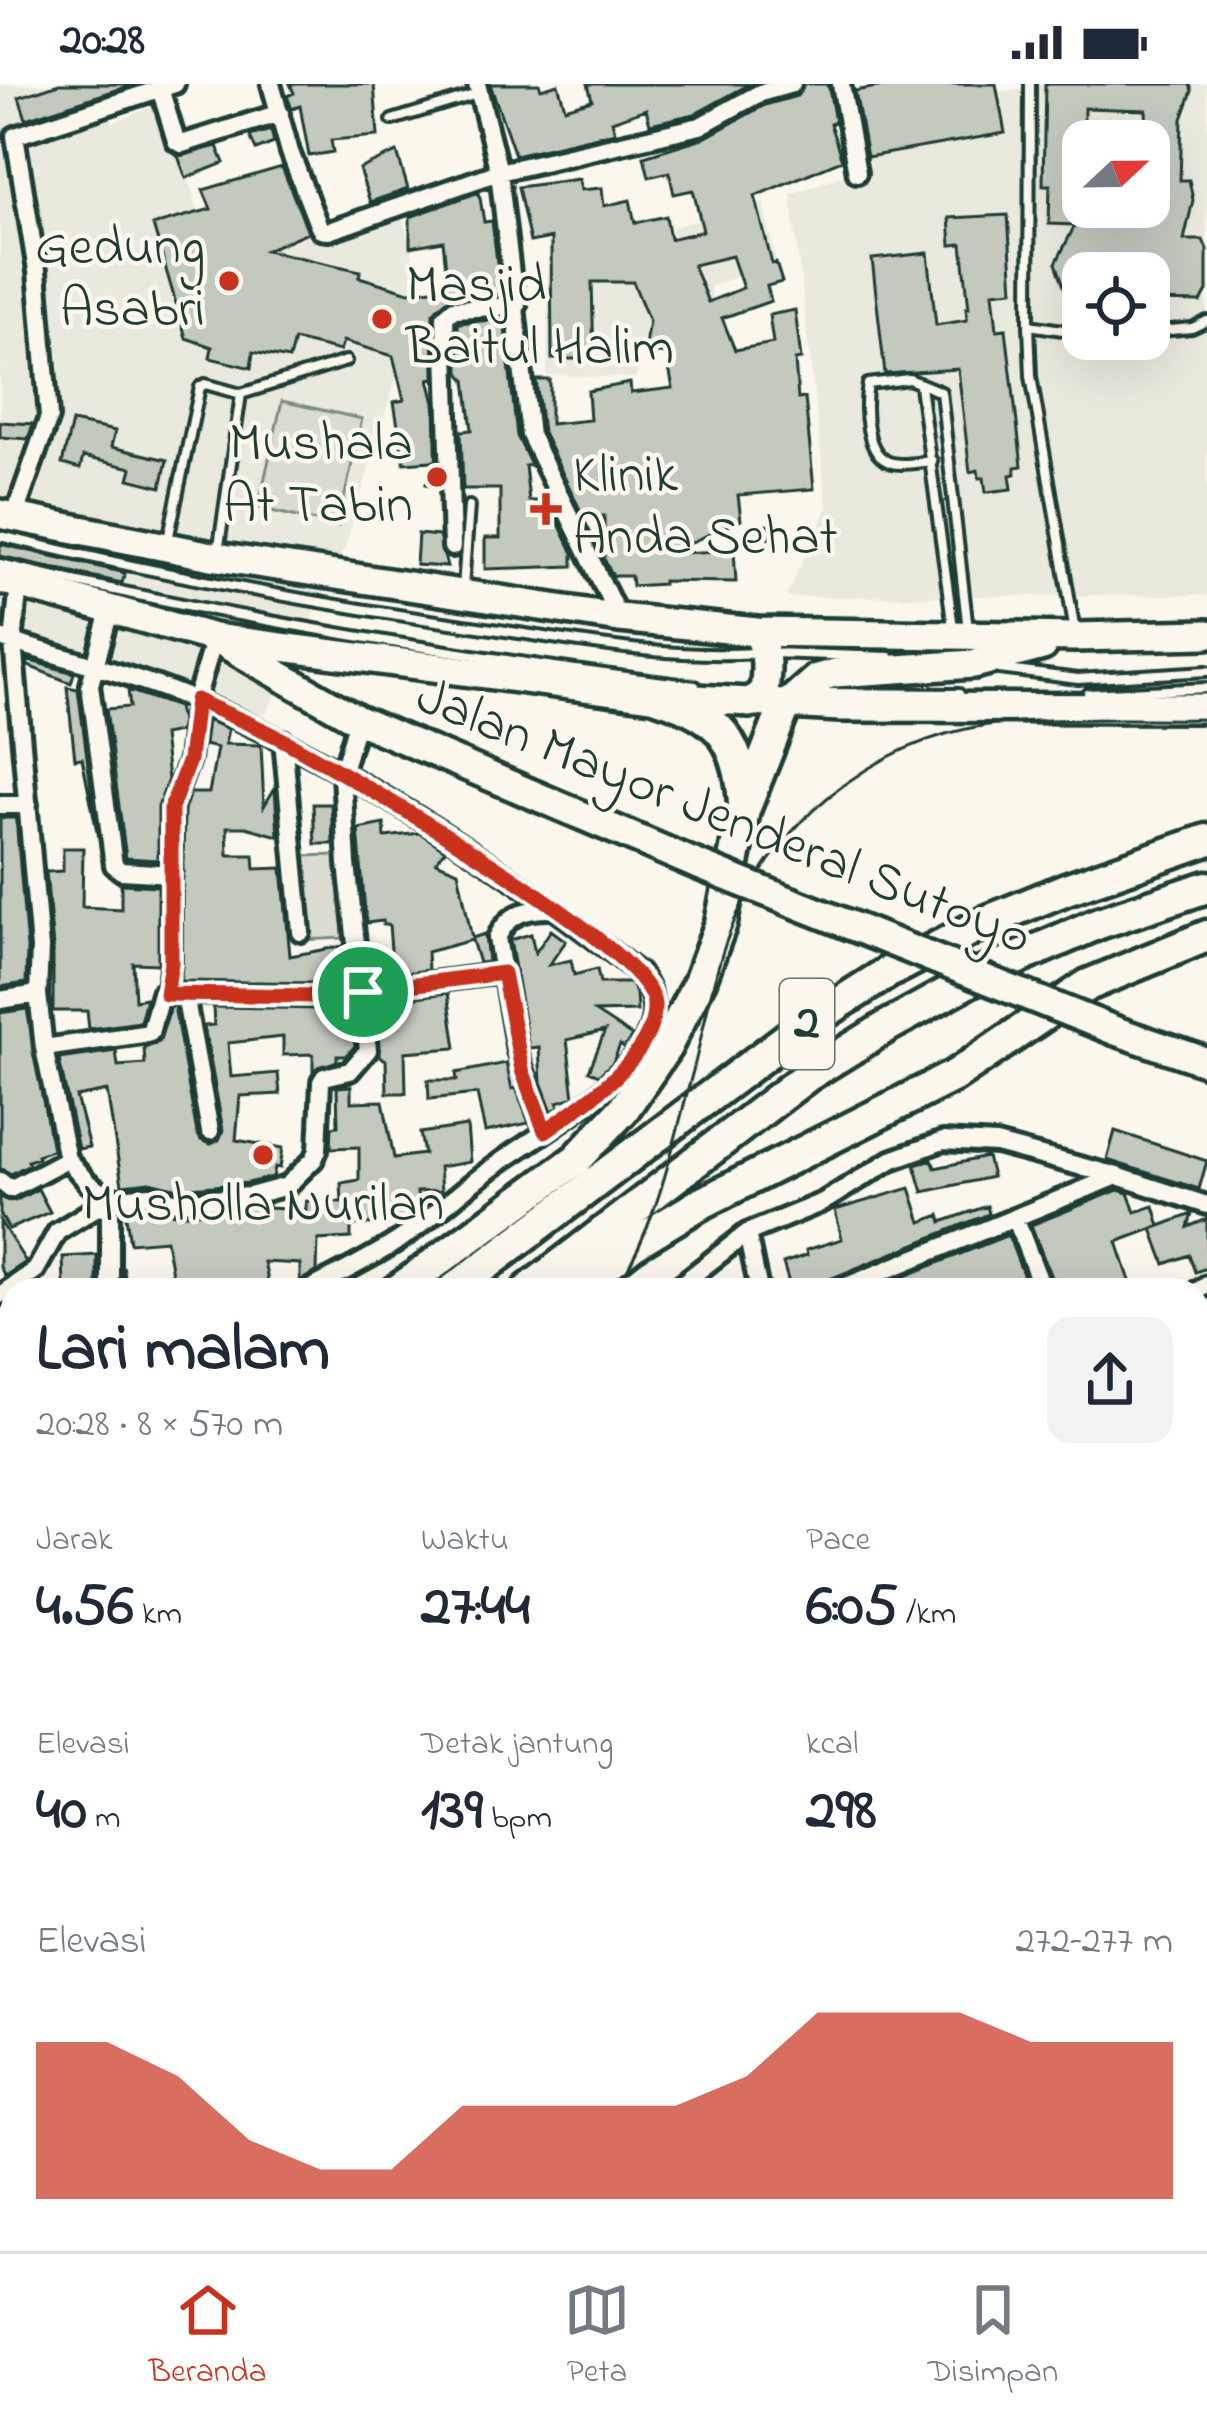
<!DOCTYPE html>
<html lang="id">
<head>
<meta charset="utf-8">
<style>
  :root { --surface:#fff; --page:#f2f2f3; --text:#1f2937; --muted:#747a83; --line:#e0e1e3; --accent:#c8321e }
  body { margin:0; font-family:"Indie Flower",sans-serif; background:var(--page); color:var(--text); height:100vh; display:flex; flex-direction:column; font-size:45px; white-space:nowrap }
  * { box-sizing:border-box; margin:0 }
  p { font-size:39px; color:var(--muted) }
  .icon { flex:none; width:66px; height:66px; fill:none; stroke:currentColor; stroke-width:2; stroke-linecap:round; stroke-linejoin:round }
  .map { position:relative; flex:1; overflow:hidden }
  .panel { position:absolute; left:0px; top:1194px; width:1209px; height:975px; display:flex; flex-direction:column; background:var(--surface); border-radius:36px 36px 0 0; box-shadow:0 12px 48px #0002 }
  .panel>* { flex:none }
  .needle { width:78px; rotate:68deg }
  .controls { position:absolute; left:1062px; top:36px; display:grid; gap:24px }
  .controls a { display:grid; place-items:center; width:108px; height:108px; border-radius:24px; background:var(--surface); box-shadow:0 12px 48px #0002; font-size:60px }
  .pin { position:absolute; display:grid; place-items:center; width:102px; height:102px; color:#fff; margin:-51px; border:6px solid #fff; border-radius:50%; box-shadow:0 3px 12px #0007 }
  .round { display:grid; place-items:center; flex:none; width:126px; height:126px; border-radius:24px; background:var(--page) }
  .overview { display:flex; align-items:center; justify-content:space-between; height:204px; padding:0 36px }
  h1 { font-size:66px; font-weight:700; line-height:90px }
  .stats { display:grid; grid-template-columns:repeat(3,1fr); gap:18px; height:204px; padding:12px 36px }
  .stats div { display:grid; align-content:center }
  .stats b { font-size:60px; font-weight:700 }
  .stats small { font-size:33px; font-weight:400 }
  .stats p { font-size:33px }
  .chart { height:336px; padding:24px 36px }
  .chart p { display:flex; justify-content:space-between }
  .chart svg { width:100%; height:216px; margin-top:12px; fill:var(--accent); opacity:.7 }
  .status { display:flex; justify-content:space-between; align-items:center; height:84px; padding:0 60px; background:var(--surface); direction:ltr }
  .status svg { height:33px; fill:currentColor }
  .dock { display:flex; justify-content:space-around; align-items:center; height:168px; border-top:3px solid var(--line); background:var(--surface); font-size:33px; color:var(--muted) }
  .dock a { display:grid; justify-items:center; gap:6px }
  .dock .active { color:var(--accent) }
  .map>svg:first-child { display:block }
  .built { fill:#eae9de; fill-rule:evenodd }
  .green { fill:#dbdcd1; stroke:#7d8c82; stroke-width:3 }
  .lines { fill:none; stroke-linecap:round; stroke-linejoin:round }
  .river { stroke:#adb4aa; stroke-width:33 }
  .building { fill:#c4c9be; stroke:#1f3d34; stroke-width:3; fill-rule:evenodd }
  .service-casing { stroke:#1f3d34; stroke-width:16 }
  .minor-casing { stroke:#1f3d34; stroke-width:26 }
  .trunk-casing { stroke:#1f3d34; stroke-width:36 }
  .motorway-casing { stroke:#1f3d34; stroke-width:39 }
  .service { stroke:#fbf7ec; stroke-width:8 }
  .minor { stroke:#fbf7ec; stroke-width:16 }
  .trunk { stroke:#fbf7ec; stroke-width:27 }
  .motorway { stroke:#fbf7ec; stroke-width:30 }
  .tram { stroke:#1f3d34; stroke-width:3 }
  .trunk-bridge-casing { stroke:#1f3d34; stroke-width:36; stroke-linecap:butt }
  .trunk-bridge { stroke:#fbf7ec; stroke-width:27 }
  .route-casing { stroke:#fff; stroke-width:24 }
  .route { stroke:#c8321e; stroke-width:15 }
  .poi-dot { fill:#c8321e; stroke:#fbf7ec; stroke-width:4.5 }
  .labels { text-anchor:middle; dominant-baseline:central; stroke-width:9; stroke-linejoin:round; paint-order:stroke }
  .shield { fill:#fbf7ec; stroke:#61756b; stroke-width:3 }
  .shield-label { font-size:51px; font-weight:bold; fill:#1f3d34 }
  .poi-label { font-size:54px; fill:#1f3d34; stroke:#fbf7ec; text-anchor:end }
  .street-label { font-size:54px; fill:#1f3d34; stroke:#fbf7ec }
</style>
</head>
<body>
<div class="status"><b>20:28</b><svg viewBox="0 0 49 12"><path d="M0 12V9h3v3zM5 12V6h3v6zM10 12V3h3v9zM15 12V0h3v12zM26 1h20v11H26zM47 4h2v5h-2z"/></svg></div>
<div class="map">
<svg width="1207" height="2167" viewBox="0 0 1207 2167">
  <rect width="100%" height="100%" fill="#fbf7ec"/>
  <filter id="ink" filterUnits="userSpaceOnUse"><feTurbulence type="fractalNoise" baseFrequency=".00833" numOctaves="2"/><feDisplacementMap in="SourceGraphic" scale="24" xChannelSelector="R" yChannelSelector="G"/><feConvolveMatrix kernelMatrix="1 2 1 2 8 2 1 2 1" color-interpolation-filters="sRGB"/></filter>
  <g filter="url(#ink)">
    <path class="built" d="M0 0H98L112 39 165 17 201 136 303 101 316 144 397 117 423 205 345 463 265 632 0 544Z
      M1030 0H1207V511L786 513 827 424 791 110 871 81 856 20 1029 5ZM1083 57H1149V123H1083ZM1083 189H1149V255H1083Z
      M764 120 776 177 710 203 712 216 645 242 636 294 547 291 548 159 635 160 673 151 672 143Z"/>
    <path class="green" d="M282 317 362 335 338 442 258 424Z
      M339 771 343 854 304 856 299 772Z"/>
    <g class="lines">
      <path class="river" d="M1197 1889 1207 1886
        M168 2167 212 2157"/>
    </g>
    <path class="building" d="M59 0H132V1L26 35 19 13Z
      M290 0H374L378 52 331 56 333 68 309 72 300 22 292 25 287 12 294 9Z
      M490 0H539L541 5 558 0 565 24 592 16 588 0H750L695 30 650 40 646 25 612 37 615 48 515 71Z
      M804 0H826L829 4 835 38 830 40 842 76 755 112 772 180 776 179 782 198 767 202 771 217 722 234 735 266 773 259 769 231 795 226 801 275 795 276 798 315 805 314 814 405 738 411 741 436 665 470 734 466 736 498 663 497V500L632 502 631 492H613L604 475V432L584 434 542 347 536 296H550V340L590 336 588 307 630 299 631 309 673 304 666 270 644 267 649 237 633 198H592L594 275H552L551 154 530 158 518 103 579 95 581 106 602 104 604 122 630 116 635 139 666 132 670 155 703 147 693 106 674 110 669 88 649 93 644 72 706 53 765 21 797 12ZM732 172 743 204 708 218 693 181Z
      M894 0H996L1005 49 867 73 855 7Z
      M1045 0H1190L1192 7 1182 35 1180 96H1189L1193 116 1184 156H1203L1207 165V207L1201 218 1149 217V189H1083V215L1068 214 1056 179 1075 141 1049 140 1050 101H1043ZM1084 24 1146 26 1149 123H1083Z
      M271 46 274 59 256 66 250 52Z
      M217 62 224 79 186 94 178 72Z
      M397 68 408 105 370 118 359 85Z
      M282 83 308 148 266 166 361 187 359 193 409 208 448 203 443 157 410 163V133L479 108 484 138 492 137 501 210 452 213 433 229 434 294 429 295 435 319 437 404 426 400 433 377 404 379 394 318 404 316 393 272 343 257 340 267 294 256 289 275 253 268 251 284 210 274 212 263 186 254 153 141 211 125 203 106Z
      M1008 131 1013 206 993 208 997 246 1006 245 1022 382 1015 383V390L1010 391 1012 405 986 408 984 394H979L978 386 970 388 958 285 885 290 872 175 928 169 936 241 967 236 966 224H969L962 160 951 161 949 134Z
      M504 235 517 352 531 381 525 382 529 417H548L573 469V482L485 485V454H500V405H463L461 347 472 346 466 296 459 288 458 239Z
      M0 338 33 340 28 355 0 353Z
      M72 338 115 347 111 363 167 376 161 403 129 395 132 384 83 373 80 385 62 380Z
      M772 441V454L749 455V442Z
      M418 450 439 452 447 483 416 481Z
      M0 460 125 489 122 499 0 472Z
      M27 576 74 589 71 599 28 582Z
      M67 603 78 605 97 748 82 674 75 675Z
      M128 606 178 623 181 637 179 648 163 651 168 695 158 723V776L126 774 106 625 130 623Z
      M207 636 228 645 225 660 261 661 264 722 275 704 278 752 246 743H227L228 771H254L255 785 282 784 290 872 343 862 347 896 321 899 181 897 184 726 190 709H209L217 664 204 661Z
      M313 720H331L333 760H315Z
      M0 734H16L27 864 26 899 0 903Z
      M384 740 385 753 420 749 445 766 436 778 458 787 472 854 485 850 488 878 479 879 472 856 427 868 428 886 373 893 371 882 392 879 389 841H383V837L366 839 358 745Z
      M63 764H83L82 823 121 825V800L158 802V880L133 879 135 916 146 914 140 938 89 945 87 927H53V863L46 788 63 787Z
      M551 846 566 857 549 881 571 876 574 891 597 885 600 899H630L636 909 637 927 595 928 632 952 624 964 620 961 613 978 599 991 589 987 605 947 567 956 574 1013 558 1018 559 1023 552 1027 541 998 539 963 529 964 510 856 531 850 535 869Z
      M448 909 456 964 405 968 406 1009H387L386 976 379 972 375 918Z
      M350 921 355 962 346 972H337V977L313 987V970L283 971V953L228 959 231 993 278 989 280 1010 240 1012 236 1056 283 1064 280 1084 275 1083 273 1093 248 1099 179 1105 150 1098 122 1101 107 1007 76 1013 89 1063 78 1065 59 975 116 967 118 982 145 980 144 963 159 958 171 922H174L197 1049 201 1056 211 1060 219 1056 223 1046 204 942 214 941 213 923 322 925Z
      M27 925 52 1066 37 1071 38 1074 28 1077 29 1080 11 1090 0 1084V929Z
      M506 979 512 1005 516 1004 529 1039 485 1048 477 1010 429 1015 428 996H457L456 989Z
      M351 1002V1018L383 1017 394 1074 424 1070 420 1049 467 1042 470 1078 439 1083 441 1107 417 1108 418 1127 405 1136 351 1142V1154L318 1156 317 1187 300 1197V1180L264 1178 270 1206H123V1183L126 1197 172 1190 166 1156 130 1159 125 1126 149 1124 179 1131 268 1120V1124L306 1126V1117L342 1118 341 1099 359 1096V1063L331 1064 332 1043 338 1042 337 1003Z
      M1115 1047 1207 1077 1199 1105 1107 1076Z
      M987 1073 992 1093 923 1108 915 1081 932 1075 935 1084Z
      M910 1104 921 1138 940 1131 942 1138 987 1122 989 1130 810 1203 811 1206H791L783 1179 807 1171 806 1166 842 1155 835 1126Z
      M38 1105 50 1128 9 1145 0 1130V1113L15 1117Z
      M1118 1106 1128 1109 1135 1128 1154 1122 1160 1142 1117 1158 1130 1197 1108 1206H1056L1031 1141Z
      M1192 1130 1188 1143 1207 1135V1184L1195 1188 1189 1171 1165 1180 1152 1145Z
      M0 1137 26 1178 5 1192 0 1183Z
      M1008 1151 1029 1206H952L951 1202 922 1206 920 1199 901 1206H882L880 1202Z
      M97 1171V1206H69L64 1202 63 1173Z"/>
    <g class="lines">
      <g class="service-casing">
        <path id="service" d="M1030 0 1029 241 1083 249
          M392 36 477 10
          M1029 241 1031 292 1075 547
          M1149 248 1192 244 1207 237
          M920 302 953 544
          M932 377C919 378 904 382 892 379 864 372 864 322 868 300L909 295 941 308 968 546
          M0 452C161 491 321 521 485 544 577 557 664 575 757 569
          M168 456 200 303 205 300 241 310 346 277
          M218 469 241 310
          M0 480C229 535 462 572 695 602
          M463 504 469 422
          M772 569 889 573
          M999 585 1078 595 1207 587
          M824 609 959 610
          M1088 610 1207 604
          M1197 1907 1207 1905
          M1197 2101 1207 2098"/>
      </g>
      <g class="minor-casing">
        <path id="minor" d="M271 0 290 68 317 138 321 146 329 147 499 88 700 42 760 9 792 0
          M477 0 499 88 530 351 619 534
          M841 0 857 89
          M160 4 176 57 182 60 280 29
          M14 433 49 333 37 187 15 52 175 0
          M452 463 445 233 454 225 517 222
          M19 500 13 558 40 864 38 910 44 964 67 1075 88 1099 110 1115
          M111 523 90 601 114 781 121 787 172 790
          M0 554C66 575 137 591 201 619 359 687 504 783 639 889 655 910 658 931 645 956 614 1011 548 1044 499 1079 466 1102 437 1130 405 1152 375 1173 340 1189 308 1206
          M283 656 301 848
          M0 721H28
          M166 910 171 879V724L189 676 196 616 214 554
          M185 911 210 1047
          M0 916 38 910
          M44 964 150 949 161 909 322 912 503 889
          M545 1047 517 967 497 854C509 828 529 824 555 825
          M0 1097 10 1105 67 1075
          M1015 1134 1043 1206
          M747 1149 759 1206
          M110 1206V1115
          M674 1206 747 1149 823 1118 891 1076 943 1057 996 1060 1117 1092 1207 1121
          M837 1206 1117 1092
          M1197 1207 1207 1201
          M0 1211 36 1186 57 1148 110 1115 150 1111 178 1118 250 1112 287 1102 314 1075 318 1066 321 998 324 993 350 987 368 966 347 780 342 690 358 636
          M0 1291 12 1287
          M0 1382 12 1375
          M1197 1592 1202 1639 1197 1655
          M0 1654 12 1649
          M4 1707 5 1830 12 1839
          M0 1968 12 1962
          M466 2157 469 2167
          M951 2167 962 2157"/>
      </g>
      <g class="trunk-casing">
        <path id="trunk" d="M0 430 217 473 619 534 757 548 1075 553 1207 550
          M0 495 214 554 660 613 841 623 1207 624
          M227 561 358 636 696 780
          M749 619 764 607C767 585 768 568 757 548
          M785 622 817 594 835 589 974 580 1043 562
          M1116 947 1207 978"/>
      </g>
      <g class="motorway-casing">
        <path id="motorway" d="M660 613C720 632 740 657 744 720
          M398 1206 577 1075 623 1026 666 963 700 896 721 839 744 726 785 622
          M453 1206 799 945 887 889 988 837 1066 805 1207 756
          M528 1206 807 992 886 943 982 890 1099 839 1207 803
          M575 1206 632 1161 698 1121 956 991 1088 901 1207 852
          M0 1472 12 1466
          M0 1512 12 1506
          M0 1569 12 1563"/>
      </g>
      <use href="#service" class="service"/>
      <use href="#minor" class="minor"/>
      <use href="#trunk" class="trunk"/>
      <use href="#motorway" class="motorway"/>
      <path class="tram" d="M615 1206C659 1139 673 1059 694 983 705 939 713 892 729 850 770 742 873 657 988 641 1059 632 1135 636 1207 635
        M0 1618 12 1613"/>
      <g class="trunk-bridge-casing">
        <path id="trunk-bridge" d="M696 780 1116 947"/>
      </g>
      <use href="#trunk-bridge" class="trunk-bridge"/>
    </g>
  </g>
  <g class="lines" filter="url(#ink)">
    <g class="route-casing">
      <path id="route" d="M196 616C226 630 258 642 287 658 346 691 651 863 654 920 657 972 583 1021 545 1047L522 986 503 889 322 912 166 910 171 879V724L189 676Z"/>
    </g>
    <use href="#route" class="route"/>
  </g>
  <g class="poi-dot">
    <circle cx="229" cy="197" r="12"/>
    <circle cx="382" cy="235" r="12"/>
    <circle cx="437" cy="393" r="12"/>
    <path d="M540 407h12v12h12v12h-12v12h-12v-12h-12v-12h12z"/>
    <circle cx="263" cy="1071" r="12"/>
  </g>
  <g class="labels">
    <rect class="shield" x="780" y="895" width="54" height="90" rx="9"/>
    <g class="shield-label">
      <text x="807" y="940">2</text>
    </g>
    <g class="poi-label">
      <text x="205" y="166">Gedung<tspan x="205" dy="62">Asabri</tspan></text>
      <text x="406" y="204" text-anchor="start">Masjid<tspan x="406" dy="62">Baitul Halim</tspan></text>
      <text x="413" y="362">Mushala<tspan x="413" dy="62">At Tabin</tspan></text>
      <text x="573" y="394" text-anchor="start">Klinik<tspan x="573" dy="62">Anda Sehat</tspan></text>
      <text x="263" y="1123" text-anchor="middle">Musholla Nurilan</text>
    </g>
    <g class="street-label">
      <text transform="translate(723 735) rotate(22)">Jalan Mayor Jenderal Sutoyo</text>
    </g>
  </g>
</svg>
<div class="controls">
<a><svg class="needle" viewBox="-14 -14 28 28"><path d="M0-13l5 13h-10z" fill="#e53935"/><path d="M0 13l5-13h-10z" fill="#747a83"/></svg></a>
<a><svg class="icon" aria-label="locate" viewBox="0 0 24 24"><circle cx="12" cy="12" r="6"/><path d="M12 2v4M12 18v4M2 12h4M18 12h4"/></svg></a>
</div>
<div class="pin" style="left:363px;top:908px;background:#1e9e55"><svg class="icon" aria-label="arrive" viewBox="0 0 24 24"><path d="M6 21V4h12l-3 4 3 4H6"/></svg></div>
<section class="panel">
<div class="overview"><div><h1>Lari malam</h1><p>20:28 · 8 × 570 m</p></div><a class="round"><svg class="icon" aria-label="share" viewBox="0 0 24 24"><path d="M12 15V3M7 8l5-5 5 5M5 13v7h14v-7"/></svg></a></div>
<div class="stats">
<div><p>Jarak</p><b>4.56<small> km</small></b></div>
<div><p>Waktu</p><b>27:44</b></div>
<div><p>Pace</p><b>6:05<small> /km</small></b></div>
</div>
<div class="stats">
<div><p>Elevasi</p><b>40<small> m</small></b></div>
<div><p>Detak jantung</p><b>139<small> bpm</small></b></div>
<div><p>kcal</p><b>298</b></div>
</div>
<div class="chart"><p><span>Elevasi</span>272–277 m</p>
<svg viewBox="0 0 160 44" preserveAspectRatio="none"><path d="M0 44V12L10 12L20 19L30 32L40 38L50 38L60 25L70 25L80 25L90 25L100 19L110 6L120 6L130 6L140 12L150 12L160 12V44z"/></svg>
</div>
</section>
</div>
<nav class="dock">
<a class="active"><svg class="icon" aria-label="home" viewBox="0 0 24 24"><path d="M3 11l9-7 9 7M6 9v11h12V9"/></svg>Beranda</a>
<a><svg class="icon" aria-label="map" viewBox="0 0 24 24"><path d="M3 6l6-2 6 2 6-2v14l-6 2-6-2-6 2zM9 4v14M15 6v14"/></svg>Peta</a>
<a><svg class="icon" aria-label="saved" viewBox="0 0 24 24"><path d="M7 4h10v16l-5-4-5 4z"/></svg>Disimpan</a>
</nav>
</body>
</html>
